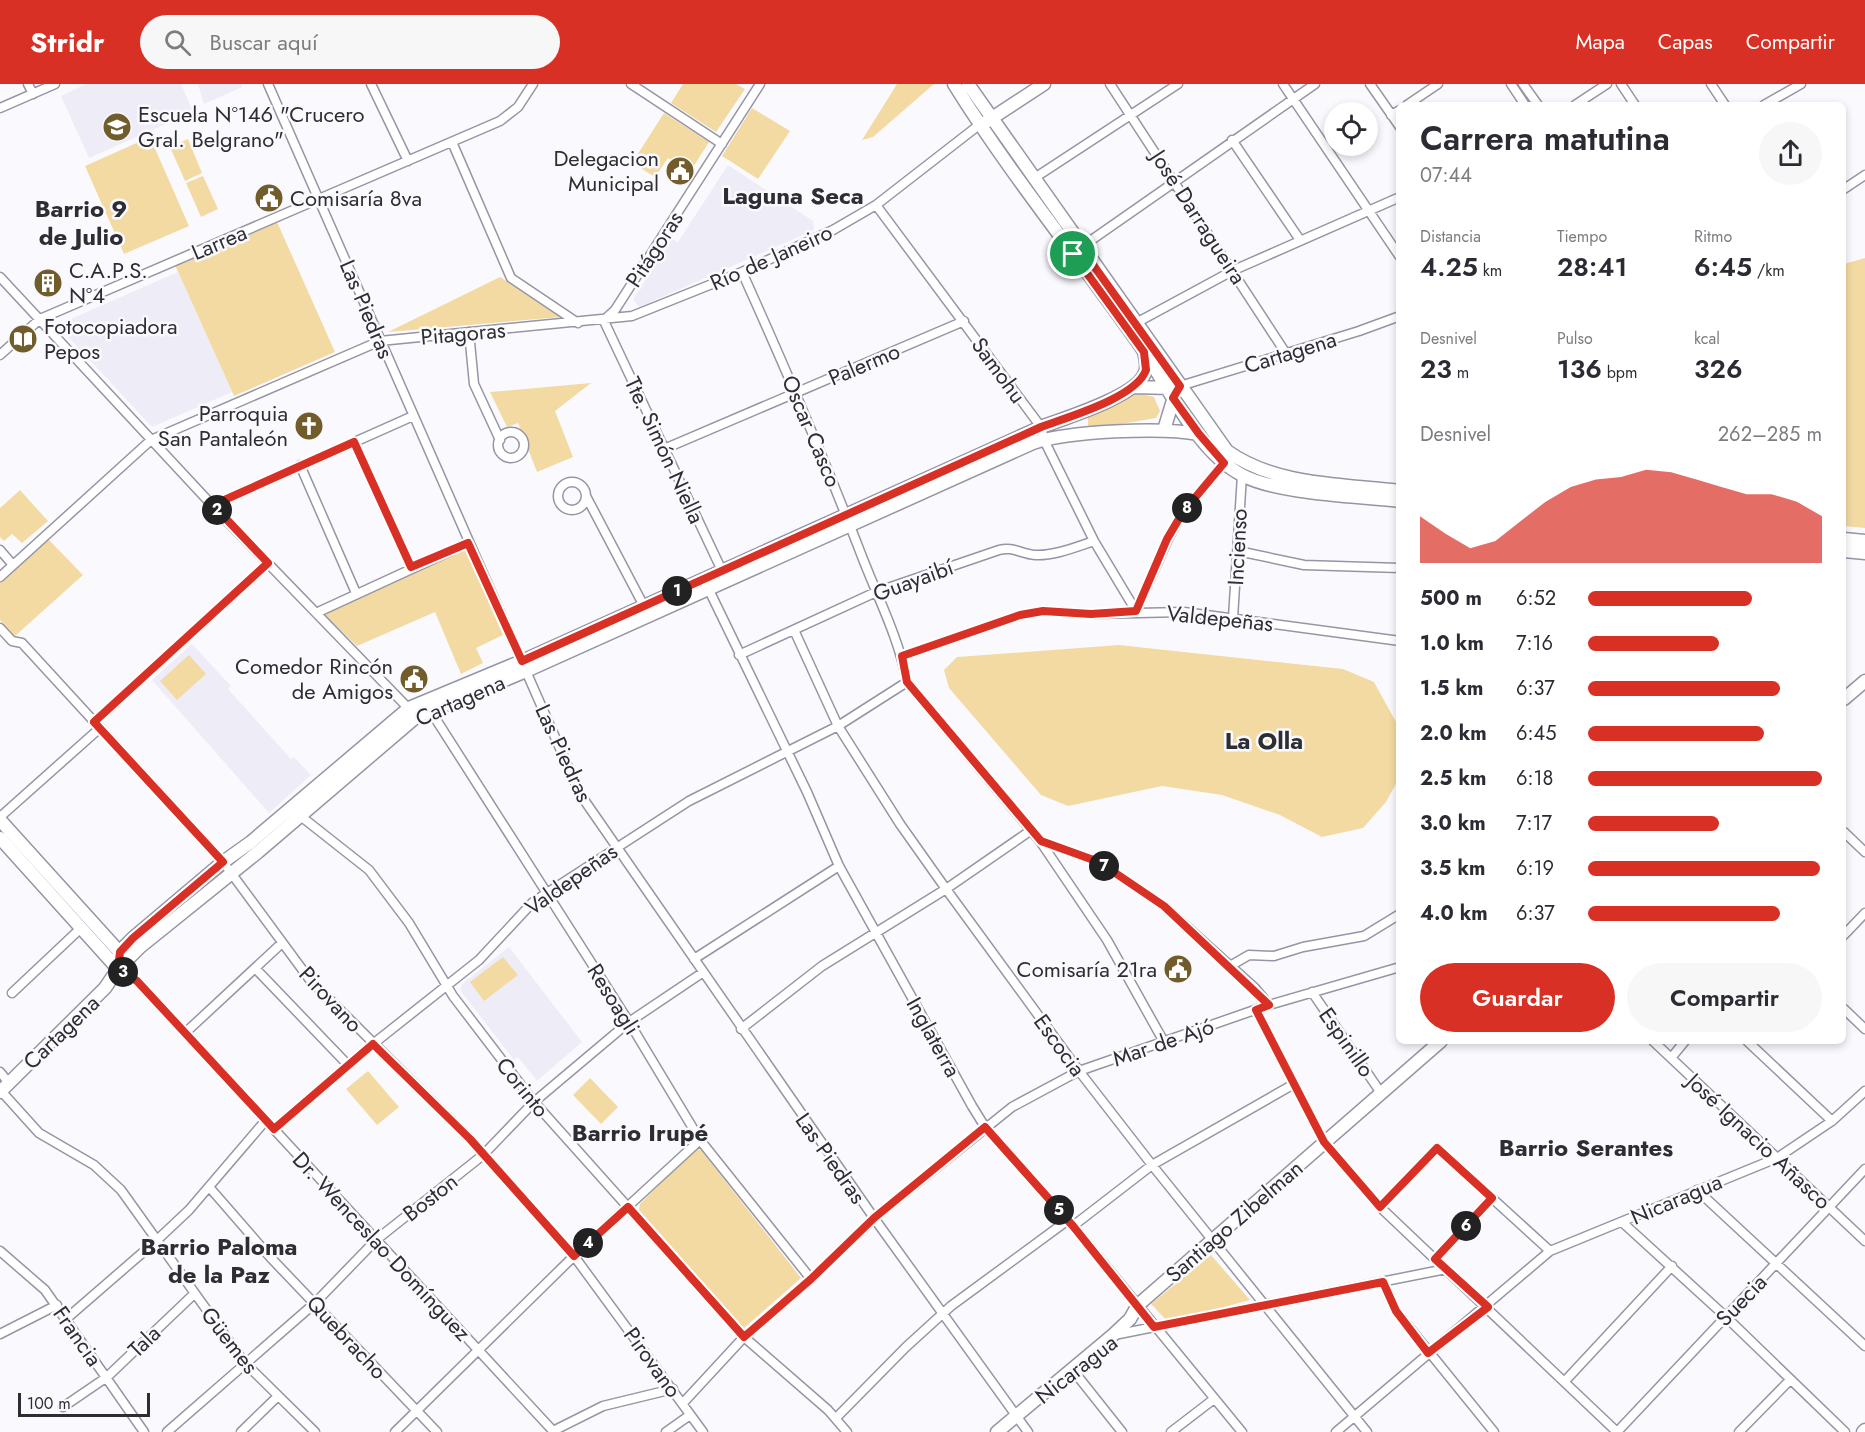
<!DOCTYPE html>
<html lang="es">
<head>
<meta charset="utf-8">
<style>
  :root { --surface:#fff; --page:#f7f7f7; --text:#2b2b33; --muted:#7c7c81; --accent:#d93025 }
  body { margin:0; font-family:Jost,sans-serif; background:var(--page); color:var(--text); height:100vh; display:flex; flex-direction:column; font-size:22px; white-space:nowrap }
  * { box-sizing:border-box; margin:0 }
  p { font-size:20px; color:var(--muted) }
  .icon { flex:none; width:33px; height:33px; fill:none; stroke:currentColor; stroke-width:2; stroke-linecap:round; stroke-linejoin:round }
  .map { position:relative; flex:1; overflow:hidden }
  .sheet { position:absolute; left:1396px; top:18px; width:450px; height:942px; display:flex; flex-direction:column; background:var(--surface); border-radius:9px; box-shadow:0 3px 9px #0003 }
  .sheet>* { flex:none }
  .tools { position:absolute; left:1324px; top:18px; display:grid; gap:12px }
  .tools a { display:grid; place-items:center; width:54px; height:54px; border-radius:50%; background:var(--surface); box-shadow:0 3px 9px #0003; font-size:30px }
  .scale { position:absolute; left:18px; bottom:15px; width:132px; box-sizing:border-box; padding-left:6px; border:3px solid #2d2d34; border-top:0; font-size:16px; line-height:21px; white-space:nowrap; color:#2d2d34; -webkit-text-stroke:4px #fafafe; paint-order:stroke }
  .pin { position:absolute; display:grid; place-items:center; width:51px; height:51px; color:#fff; margin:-26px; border:3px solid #fff; border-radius:50%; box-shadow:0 2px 6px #0007 }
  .km { position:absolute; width:30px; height:30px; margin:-15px; border-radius:50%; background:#222; color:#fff; font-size:16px; line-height:30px; text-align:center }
  .round { display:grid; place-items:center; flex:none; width:63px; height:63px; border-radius:32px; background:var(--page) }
  .head { display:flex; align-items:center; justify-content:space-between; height:102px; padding:0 24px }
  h1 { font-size:33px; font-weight:600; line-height:45px }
  .stats { display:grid; grid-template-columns:repeat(3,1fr); gap:9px; height:102px; padding:6px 24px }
  .stats div { display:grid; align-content:center }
  .stats b { font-size:26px; font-weight:600 }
  .stats small { font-size:16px; font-weight:400 }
  .stats p { font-size:16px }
  .chart { height:168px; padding:12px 24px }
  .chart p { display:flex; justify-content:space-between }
  .chart svg { width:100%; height:108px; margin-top:6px; fill:var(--accent); opacity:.7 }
  .action { display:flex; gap:12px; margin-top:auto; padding:12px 24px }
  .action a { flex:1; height:69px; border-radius:36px; background:var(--accent); color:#fff; font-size:24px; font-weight:600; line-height:69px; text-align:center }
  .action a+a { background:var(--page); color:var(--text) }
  ul { padding:0 24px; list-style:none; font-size:20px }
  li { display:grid; grid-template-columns:96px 72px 1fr; align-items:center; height:45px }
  li i { height:15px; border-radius:8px; background:var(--accent) }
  header { display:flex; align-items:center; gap:36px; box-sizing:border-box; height:84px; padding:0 30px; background:var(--accent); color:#fff }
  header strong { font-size:28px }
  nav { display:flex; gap:33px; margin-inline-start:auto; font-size:21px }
  .search { width:420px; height:54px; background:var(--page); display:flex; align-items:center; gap:15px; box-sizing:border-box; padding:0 21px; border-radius:33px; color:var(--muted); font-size:22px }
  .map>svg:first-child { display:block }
  .built { fill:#edecf7 }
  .green { fill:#f3daa3 }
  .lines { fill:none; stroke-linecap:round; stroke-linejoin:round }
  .street-casing { stroke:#9595a6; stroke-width:11 }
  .secondary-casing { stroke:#9595a6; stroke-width:15 }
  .street { stroke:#fff; stroke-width:8 }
  .secondary { stroke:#fff; stroke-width:12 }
  .route-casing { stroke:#fff; stroke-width:12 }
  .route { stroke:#d93025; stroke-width:8 }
  .labels { text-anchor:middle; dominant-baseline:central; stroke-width:5; stroke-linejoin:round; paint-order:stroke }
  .poi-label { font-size:22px; fill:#2d2d34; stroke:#fafafe; text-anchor:start }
  .street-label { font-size:22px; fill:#2d2d34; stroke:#fafafe }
  .neighbourhood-label { font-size:24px; font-weight:bold; fill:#2d2d34; stroke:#fafafe }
</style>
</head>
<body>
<header>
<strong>Stridr</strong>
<div class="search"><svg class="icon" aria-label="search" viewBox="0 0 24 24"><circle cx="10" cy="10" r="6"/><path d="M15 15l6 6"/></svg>Buscar aquí</div>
<nav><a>Mapa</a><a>Capas</a><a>Compartir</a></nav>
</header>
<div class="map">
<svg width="1865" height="1348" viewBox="0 0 1865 1348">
  <rect width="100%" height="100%" fill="#fafafe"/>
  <path class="built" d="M86 0H181L193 28 89 74 61 12Z
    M198 0H241L242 3 204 20Z
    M728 81 813 137 814 146 639 223 633 215 672 155 678 158Z
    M178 188 232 308 152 343 57 241Z
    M192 560 231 602 228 605 291 675 294 673 311 691 269 729 152 596Z
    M509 863 582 958 537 997 518 973 514 976 460 906 462 900Z"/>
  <path class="green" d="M683 0H736L745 5 716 48 671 19Z
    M897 0H934L873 53 862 56Z
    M752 24 790 47 758 95 722 72Z
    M664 29 709 58 690 88 668 74 655 93 632 79Z
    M150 53 189 142 124 170 85 82Z
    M188 55 202 89 185 97 170 63Z
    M203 92 218 125 201 133 186 99Z
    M277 138 335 268 234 312 175 181Z
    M1865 174V444L1844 442V180Z
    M500 193 561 233 388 248Z
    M591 299 555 327 573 373 537 388 518 339 507 343 490 308Z
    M1138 309 1154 313 1160 327 1156 334 1091 345 1088 342V333Z
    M20 406 48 437 22 459 12 450 4 457 0 453V424Z
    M48 455 83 491 15 552 0 536V498Z
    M466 465 503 551 476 564 483 579 461 590 435 528 357 562 324 530Z
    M1119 561 1343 585 1374 598 1396 638 1399 653V694L1386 718 1363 744 1322 753 1280 731 1222 711 1162 702 1068 722 1041 711 949 604 944 586 957 573Z
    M189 571 206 590 177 616 160 597Z
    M503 873 518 891 484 917 470 898Z
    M368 987 399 1023 377 1041 346 1005Z
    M590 994 618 1023 601 1040 573 1011Z
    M695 1065 701 1066 801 1194 744 1244 639 1126 640 1120Z
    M1211 1171 1250 1216 1168 1238 1151 1220Z"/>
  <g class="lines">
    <g class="street-casing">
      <path id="street" d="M28 0 33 10
        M268 0 580 710 874 1134 1028 1348
        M371 0 408 77
        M631 0 722 60
        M1110 0 1285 268
        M1283 0 1400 173
        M1370 0 1400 43
        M1511 0 1525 21
        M1523 0 1538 21
        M1621 0 1635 21
        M1711 0 1725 21
        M1407 21 1438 0
        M1575 21 1607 0
        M1764 21 1801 0
        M0 24 55 0
        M1391 31 1400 26
        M1232 56 1300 156
        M452 58 511 194 578 239
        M1033 95 1178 0
        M1844 105 1865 91
        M876 121 1041 343 1044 356 1094 457 1136 527
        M1080 164 1315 0
        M742 188C784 281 824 374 861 470 877 512 899 554 907 598L1040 757 1107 856 1164 958
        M0 193 225 435 412 628
        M604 236 615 226 760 0
        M604 237 724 491
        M1136 239 1234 186 1400 113
        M469 248 474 300 500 356
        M0 271 40 235 500 37 518 23 533 0
        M1180 302 1359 247 1400 232
        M498 361a13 13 0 1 1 26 0a13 13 0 1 1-26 0Z
        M354 358 411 483
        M664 365 964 237
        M300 381 356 509
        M558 412a14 14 0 1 1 28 0a14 14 0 1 1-28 0Z
        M586 412 646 526
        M213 421 413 332
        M0 466 13 481
        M1238 467 1304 481 1400 484
        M0 493 151 356 380 257 632 232 742 188 833 146 876 121 979 41
        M708 504 807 708 839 782 972 1022 985 1043 1073 1142 1242 1348
        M1136 527 1168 455 1183 428 1224 379
        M316 529 468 459
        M1233 534 1242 391
        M0 544 12 557 22 559 223 778 310 896 470 1055 574 1172 703 1348
        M794 546 838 642 900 740 946 805 1079 987 1152 1081 1367 1348
        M739 571 876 508 999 466C1013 462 1021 470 1035 471 1054 472 1076 463 1094 457
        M902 572 1020 531 1043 527 1091 530 1184 528 1400 557
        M430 626 629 938 700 1056 811 1195
        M94 638 268 479
        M298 730 369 786 409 839 453 912 534 1018 744 1253 828 1326 847 1348
        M0 733 100 644
        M1844 748 1865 768
        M1041 757 1099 778 1164 822 1255 904 1269 921
        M1844 851 1865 829
        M694 875 839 782
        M1230 882 1249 871 1274 872 1303 863 1364 852 1400 830
        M255 884 348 981
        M118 885 137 897 185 949 554 1348
        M1312 908 1381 1009
        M12 909 81 844
        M1844 925 1865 945
        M1256 926 1324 1058 1380 1123 1617 1348
        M741 945 822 882 946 805 1030 747
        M185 949 282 859
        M1653 957 1865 1157
        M1747 957 1832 1037
        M1671 974 1685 957
        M0 988 9 999
        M1 1007 39 1049 94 1081 121 1106 244 1278 315 1348
        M274 1045 373 960 479 876 533 818 689 717 838 642 907 598
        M210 1104 270 1173 437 1348
        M1697 1106 1865 1262
        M1380 1123 1437 1064 1550 1167
        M1622 1138 1725 1232 1845 1348
        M1073 1142 1152 1081 1294 1000
        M0 1167 45 1206 144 1348
        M1435 1175 1492 1114
        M1383 1198 1396 1227 1494 1348
        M66 1235 156 1157 189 1126 266 1036
        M0 1250 57 1221
        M1114 1251 1446 1185
        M1072 1285 1122 1348
        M1565 1297 1672 1182
        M683 1319 744 1253 811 1195 874 1134 1012 1023 1079 987 1269 921 1400 883
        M63 1323 107 1293 194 1210
        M836 1334 906 1263 951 1222 1068 1136
        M553 1347 603 1322 673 1305
        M167 1348 315 1219 376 1156 483 1071 534 1018 629 938 702 889
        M241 1348 278 1312
        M395 1348 574 1172 700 1056
        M666 1348 690 1331
        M1171 1348 1214 1315
        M1336 1348 1550 1167 1777 1074 1832 1037 1865 1007
        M1617 1348 1865 1085
        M1739 1348 1790 1296"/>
    </g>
    <g class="secondary-casing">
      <path id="secondary" d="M954 0C1010 90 1078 173 1139 260 1168 301 1196 367 1242 391 1277 410 1358 412 1400 417
        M968 0 1227 367C1276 402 1342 400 1400 407
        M986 38 1044 0
        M1134 303 1171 304
        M1164 346 1174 313
        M1844 455 1865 457
        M1844 467 1865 469
        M1844 615 1865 597
        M0 736 124 873
        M0 754 118 885
        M118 885 119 868 133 854 223 778 251 758 409 624 522 577 1041 343C1065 334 1133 313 1144 291 1148 284 1146 275 1144 268
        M0 1008 105 904 118 885 140 863 258 768 416 633 526 587 1033 359C1069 347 1161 343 1199 350
        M997 1348 1113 1251 1130 1235 1138 1221 1441 957
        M1863 1348 1865 1346"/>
    </g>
    <use href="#street" class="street"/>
    <use href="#secondary" class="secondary"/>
  </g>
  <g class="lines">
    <g class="route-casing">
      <path id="route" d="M1081 164 1180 302 1173 314 1199 350 1224 379 1183 428 1167 455 1136 527 1091 530 1043 527 1020 531 902 572 907 598 1041 757 1099 778 1164 822 1269 921 1256 926 1324 1058 1380 1123 1437 1064 1492 1114 1435 1175 1488 1223 1428 1269 1396 1227 1383 1198 1154 1243 1073 1142 985 1043 874 1134 811 1195 744 1253 628 1123 574 1172 470 1055 373 960 274 1045 137 897 118 885 120 868 133 854 223 778 94 638 268 479 213 421 354 358 411 483 468 459 522 577 1041 343C1067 333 1136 314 1146 286L1144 268 1073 170Z"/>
    </g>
    <use href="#route" class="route"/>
  </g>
  <defs>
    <g id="school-disc" transform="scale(1.5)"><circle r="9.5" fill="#715c2b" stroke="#fafafe"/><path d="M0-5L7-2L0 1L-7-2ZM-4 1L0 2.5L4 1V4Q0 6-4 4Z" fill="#fff"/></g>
    <g id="civic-disc" transform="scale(1.5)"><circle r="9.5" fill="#715c2b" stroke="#fafafe"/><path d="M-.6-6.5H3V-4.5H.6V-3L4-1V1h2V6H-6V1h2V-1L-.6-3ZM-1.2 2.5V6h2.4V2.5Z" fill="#fff"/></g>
    <g id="building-disc" transform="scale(1.5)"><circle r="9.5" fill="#715c2b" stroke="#fafafe"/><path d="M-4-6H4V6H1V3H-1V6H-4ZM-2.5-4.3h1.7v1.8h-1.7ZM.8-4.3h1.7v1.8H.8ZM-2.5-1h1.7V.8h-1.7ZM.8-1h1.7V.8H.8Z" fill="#fff"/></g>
    <g id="library-disc" transform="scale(1.5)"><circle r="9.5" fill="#715c2b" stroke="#fafafe"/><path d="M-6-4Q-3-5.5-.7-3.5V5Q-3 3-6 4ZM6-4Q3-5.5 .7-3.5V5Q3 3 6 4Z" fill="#fff"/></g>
    <g id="church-disc" transform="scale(1.5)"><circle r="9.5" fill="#715c2b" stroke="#fafafe"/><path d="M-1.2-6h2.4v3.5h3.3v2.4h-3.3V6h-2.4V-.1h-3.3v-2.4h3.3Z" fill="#fff"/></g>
  </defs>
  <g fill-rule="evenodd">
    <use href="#school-disc" x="117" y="43"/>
    <use href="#civic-disc" x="680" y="87"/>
    <use href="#civic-disc" x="269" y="114"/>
    <use href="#building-disc" x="48" y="199"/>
    <use href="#library-disc" x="23" y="255"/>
    <use href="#church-disc" x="309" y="342"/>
    <use href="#civic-disc" x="414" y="595"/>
    <use href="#civic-disc" x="1178" y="885"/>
  </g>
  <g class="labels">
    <g class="poi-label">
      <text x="138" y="30">Escuela Nº146 "Crucero<tspan x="138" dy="25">Gral. Belgrano"</tspan></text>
      <text x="659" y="74" text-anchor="end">Delegacion<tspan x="659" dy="25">Municipal</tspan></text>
      <text x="290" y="114">Comisaría 8va</text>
      <text x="69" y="186">C.A.P.S.<tspan x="69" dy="25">Nº4</tspan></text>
      <text x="44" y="242">Fotocopiadora<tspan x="44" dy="25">Pepos</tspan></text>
      <text x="288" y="329" text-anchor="end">Parroquia<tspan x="288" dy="25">San Pantaleón</tspan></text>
      <text x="393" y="582" text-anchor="end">Comedor Rincón<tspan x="393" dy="25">de Amigos</tspan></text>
      <text x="1157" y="885" text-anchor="end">Comisaría 21ra</text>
    </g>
    <g class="street-label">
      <text transform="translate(1199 133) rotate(57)">José Darragueira</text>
      <text transform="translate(219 158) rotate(-23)">Larrea</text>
      <text transform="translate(654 165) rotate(-57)">Pitágoras</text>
      <text transform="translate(771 173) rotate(-24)">Río de Janeiro</text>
      <text transform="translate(367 225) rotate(67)">Las Piedras</text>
      <text transform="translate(463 249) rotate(-5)">Pitagoras</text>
      <text transform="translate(1290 268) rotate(-17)">Cartagena</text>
      <text transform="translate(864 280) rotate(-23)">Palermo</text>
      <text transform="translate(999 286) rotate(54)">Samohu</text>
      <text transform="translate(812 347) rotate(67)">Oscar Casco</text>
      <text transform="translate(665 366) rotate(65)">Tte. Simón Niella</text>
      <text transform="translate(1237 463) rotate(-87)">Incienso</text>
      <text transform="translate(913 496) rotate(-20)">Guayaibí</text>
      <text transform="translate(1220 534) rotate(6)">Valdepeñas</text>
      <text transform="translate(460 616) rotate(-24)">Cartagena</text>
      <text transform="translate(564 669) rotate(65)">Las Piedras</text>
      <text transform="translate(571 795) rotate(-35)">Valdepeñas</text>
      <text transform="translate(331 915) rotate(47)">Pirovano</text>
      <text transform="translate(614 915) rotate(58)">Resoagli</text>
      <text transform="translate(61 948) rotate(-44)">Cartagena</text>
      <text transform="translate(934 953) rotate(61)">Inglaterra</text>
      <text transform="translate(1163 958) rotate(-19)">Mar de Ajó</text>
      <text transform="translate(1347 958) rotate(55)">Espinillo</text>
      <text transform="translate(1060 961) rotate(54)">Escocia</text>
      <text transform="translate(523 1003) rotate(51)">Corinto</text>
      <text transform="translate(1759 1057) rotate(43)">José Ignacio Añasco</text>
      <text transform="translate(831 1074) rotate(55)">Las Piedras</text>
      <text transform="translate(430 1113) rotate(-38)">Boston</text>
      <text transform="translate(1676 1115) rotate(-23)">Nicaragua</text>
      <text transform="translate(1234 1137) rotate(-41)">Santiago Zibelman</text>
      <text transform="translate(382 1162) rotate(47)">Dr. Wenceslao Domínguez</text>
      <text transform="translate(1741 1216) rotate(-46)">Suecia</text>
      <text transform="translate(78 1252) rotate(55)">Francia</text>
      <text transform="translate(347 1253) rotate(47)">Quebracho</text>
      <text transform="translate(230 1256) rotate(52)">Güemes</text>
      <text transform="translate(144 1257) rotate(-44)">Tala</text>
      <text transform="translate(653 1278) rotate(54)">Pirovano</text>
      <text transform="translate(1076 1285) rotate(-38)">Nicaragua</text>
    </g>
    <g class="neighbourhood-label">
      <text x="793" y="111">Laguna Seca</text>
      <text x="81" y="124">Barrio 9<tspan x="81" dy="28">de Julio</tspan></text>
      <text x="1264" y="656">La Olla</text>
      <text x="640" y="1048">Barrio Irupé</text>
      <text x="1586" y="1063">Barrio Serantes</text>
      <text x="219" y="1162">Barrio Paloma<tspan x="219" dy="28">de la Paz</tspan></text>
    </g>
  </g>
</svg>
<div class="tools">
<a><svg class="icon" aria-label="locate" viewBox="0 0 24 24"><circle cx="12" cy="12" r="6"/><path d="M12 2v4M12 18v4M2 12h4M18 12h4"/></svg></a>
</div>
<div class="scale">100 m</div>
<div class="pin" style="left:1073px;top:170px;background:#1e9e55"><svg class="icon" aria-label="arrive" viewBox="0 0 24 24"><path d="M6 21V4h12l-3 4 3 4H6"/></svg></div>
<b class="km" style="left:677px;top:507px">1</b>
<b class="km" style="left:217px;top:426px">2</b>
<b class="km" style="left:123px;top:888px">3</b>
<b class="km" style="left:588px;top:1159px">4</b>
<b class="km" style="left:1059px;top:1126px">5</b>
<b class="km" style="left:1466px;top:1142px">6</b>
<b class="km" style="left:1104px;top:782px">7</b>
<b class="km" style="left:1187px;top:424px">8</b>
<section class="sheet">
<div class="head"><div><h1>Carrera matutina</h1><p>07:44</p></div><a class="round"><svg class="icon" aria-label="share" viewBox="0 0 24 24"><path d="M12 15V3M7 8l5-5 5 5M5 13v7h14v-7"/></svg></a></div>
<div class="stats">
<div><p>Distancia</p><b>4.25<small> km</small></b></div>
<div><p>Tiempo</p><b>28:41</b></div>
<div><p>Ritmo</p><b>6:45<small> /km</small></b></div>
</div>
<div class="stats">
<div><p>Desnivel</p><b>23<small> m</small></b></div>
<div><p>Pulso</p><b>136<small> bpm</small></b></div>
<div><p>kcal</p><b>326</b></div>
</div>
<div class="chart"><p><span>Desnivel</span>262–285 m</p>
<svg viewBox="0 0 160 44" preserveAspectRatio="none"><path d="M0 44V25L10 32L20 38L30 35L40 27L50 19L60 13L70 10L80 9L90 6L100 7L110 10L120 13L130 16L140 16L150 19L160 25V44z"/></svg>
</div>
<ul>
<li><b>500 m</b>6:52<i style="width:70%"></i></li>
<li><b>1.0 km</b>7:16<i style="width:56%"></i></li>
<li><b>1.5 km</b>6:37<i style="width:82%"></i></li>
<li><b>2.0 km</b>6:45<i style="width:75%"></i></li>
<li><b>2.5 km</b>6:18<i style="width:100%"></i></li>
<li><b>3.0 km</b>7:17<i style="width:56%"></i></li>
<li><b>3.5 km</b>6:19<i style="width:99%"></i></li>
<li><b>4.0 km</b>6:37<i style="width:82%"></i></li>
</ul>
<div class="action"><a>Guardar</a><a>Compartir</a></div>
</section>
</div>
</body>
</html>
